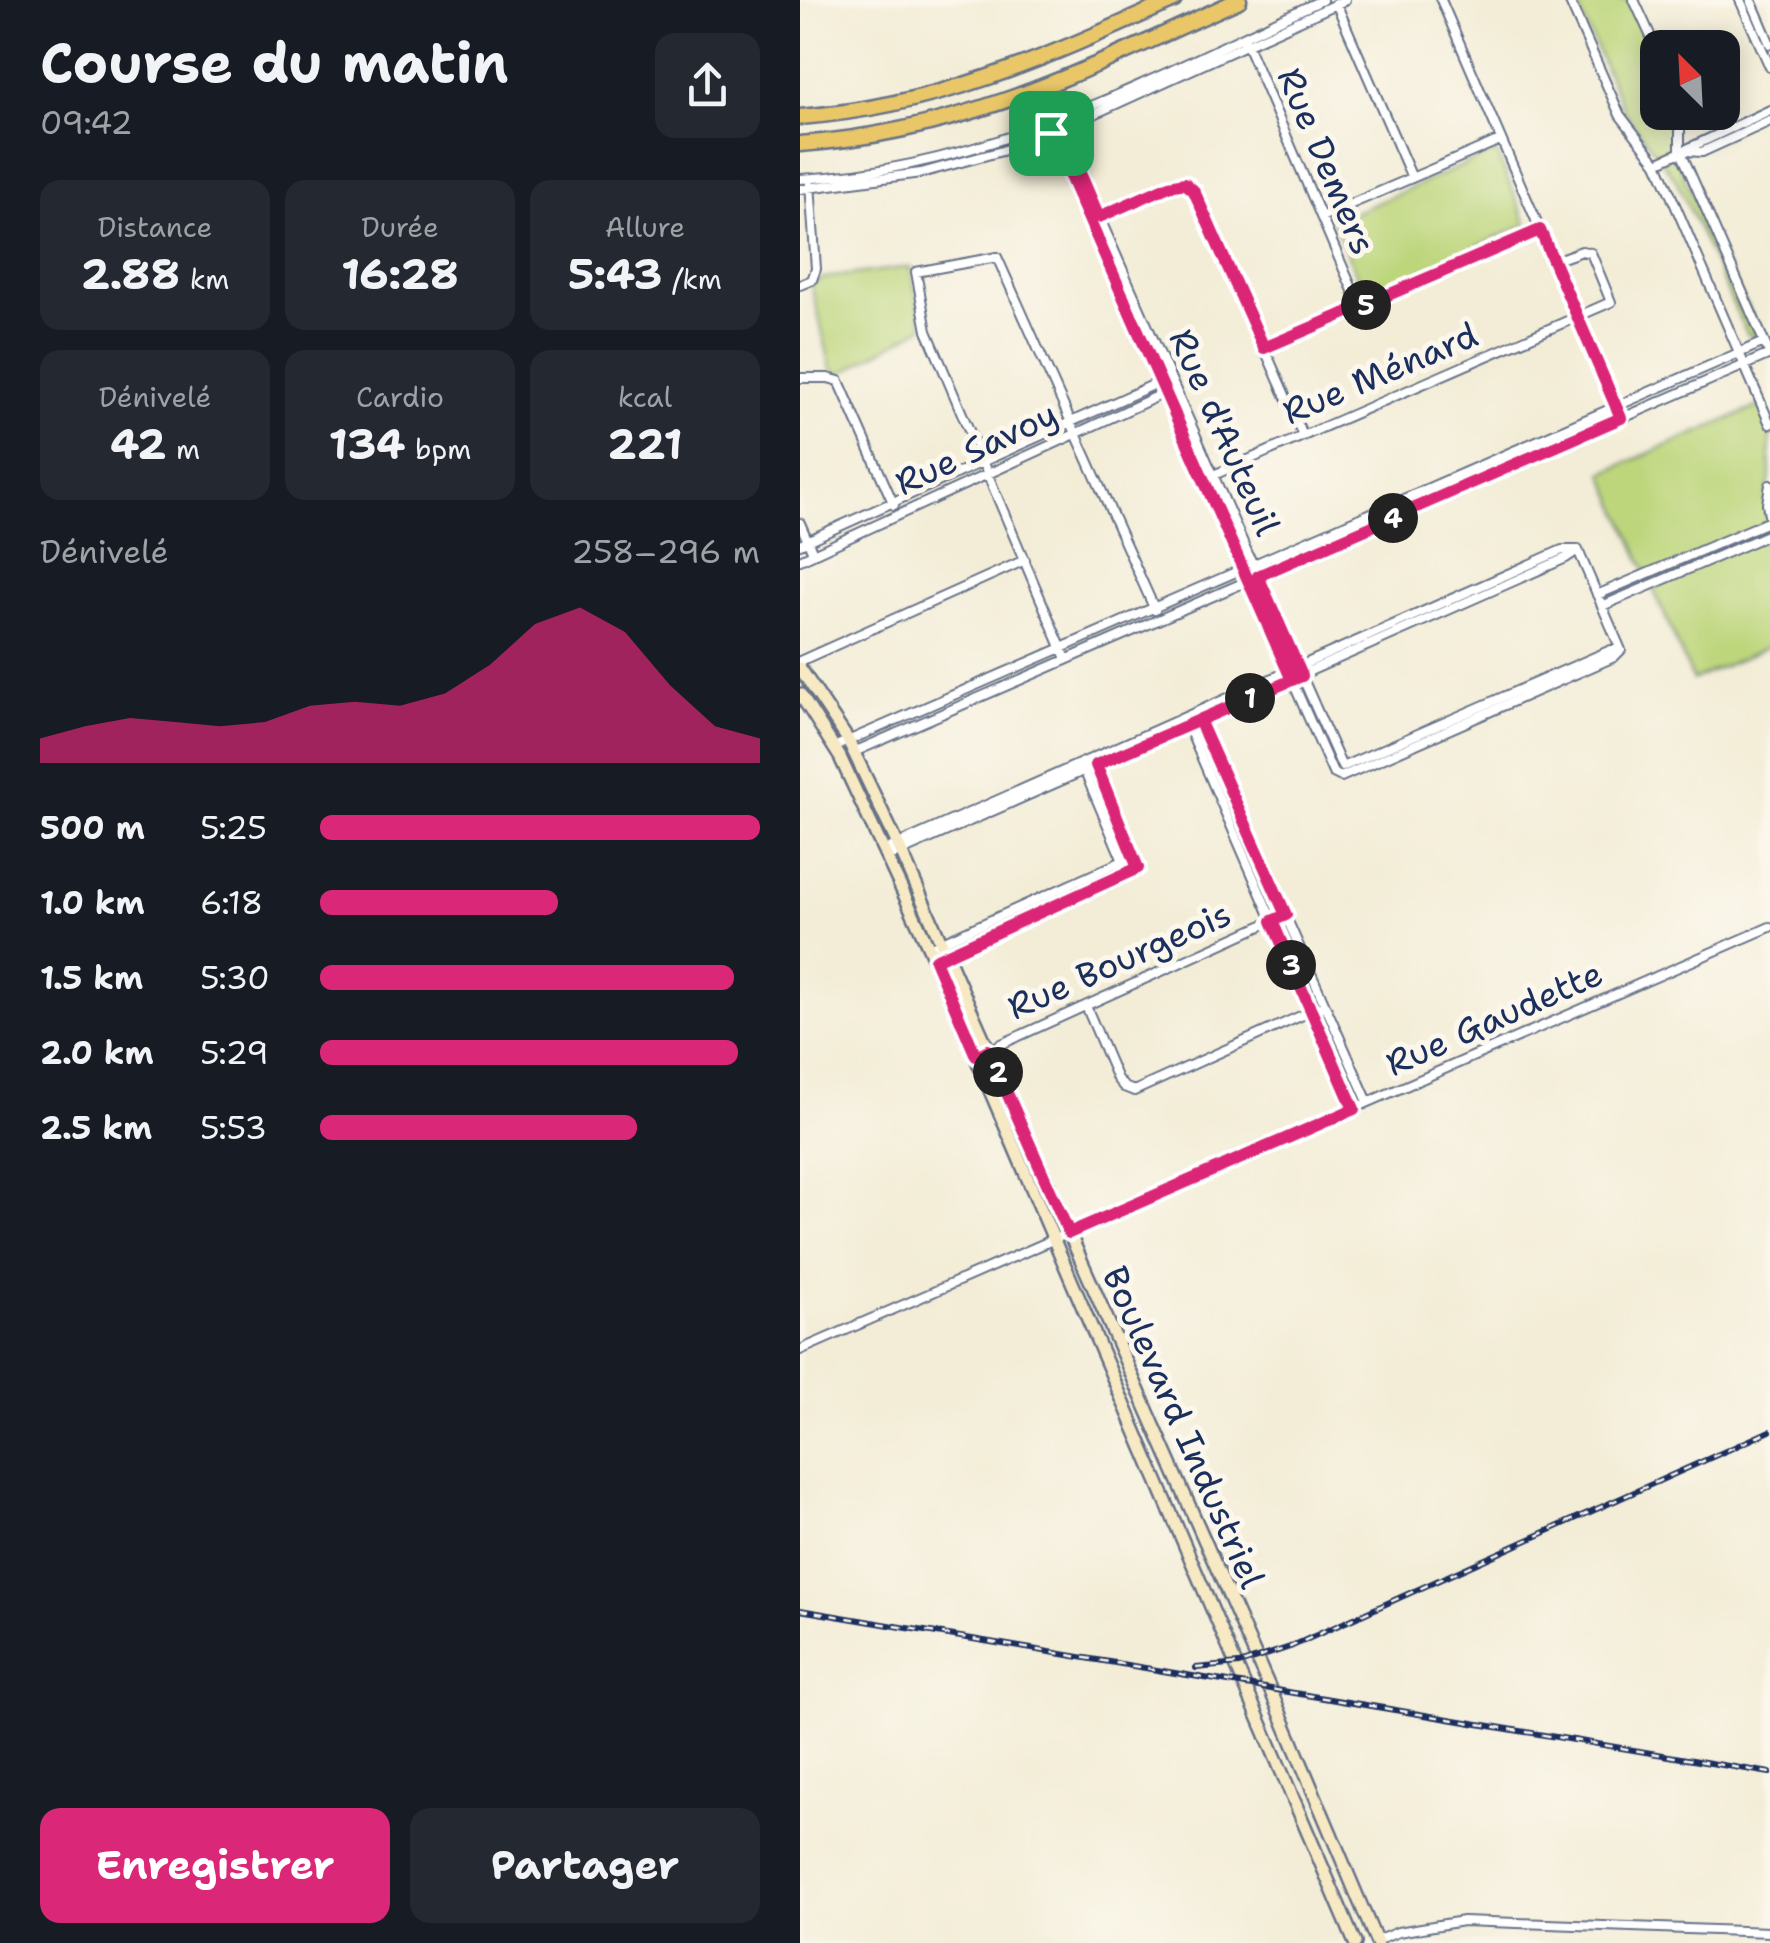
<!DOCTYPE html>
<html lang="fr">
<head>
<meta charset="utf-8">
<style>
  :root { --surface:#171b24; --page:#242831; --text:#f1f3f6; --muted:#9ea1a6; --accent:#db2777 }
  body { margin:0; font-family:"Shantell Sans",sans-serif; background:var(--page); color:var(--text); height:100vh; display:flex; flex-direction:column; font-size:38px; white-space:nowrap }
  * { box-sizing:border-box; margin:0 }
  p { font-size:32px; color:var(--muted) }
  .icon { flex:none; width:55px; height:55px; fill:none; stroke:currentColor; stroke-width:2; stroke-linecap:round; stroke-linejoin:round }
  .map { position:relative; flex:1; overflow:hidden }
  .side { display:flex; flex-direction:column; background:var(--surface); width:800px }
  .side>* { flex:none }
  .needle { width:65px; rotate:336deg }
  .buttons { position:absolute; left:840px; top:30px; display:grid; gap:20px }
  .buttons a { display:grid; place-items:center; width:100px; height:100px; border-radius:20px; background:var(--surface); box-shadow:0 5px 25px #0003; font-size:50px }
  .pin { position:absolute; display:grid; place-items:center; width:85px; height:85px; color:#fff; margin:-42px; border-radius:20px; box-shadow:0 5px 15px #0006 }
  .km { position:absolute; width:50px; height:50px; margin:-25px; border-radius:50%; background:#222; color:#fff; font-size:28px; line-height:50px; text-align:center }
  .round { display:grid; place-items:center; flex:none; width:105px; height:105px; border-radius:20px; background:var(--page) }
  .headline { display:flex; align-items:center; justify-content:space-between; height:170px; padding:0 40px }
  h1 { font-size:55px; font-weight:700; line-height:75px }
  .metrics { display:grid; grid-template-columns:repeat(3,1fr); gap:15px; height:170px; padding:10px 40px }
  .metrics div { display:grid; align-content:center; border-radius:20px; background:var(--page); text-align:center }
  .metrics b { font-size:42px; font-weight:700 }
  .metrics small { font-size:28px; font-weight:400 }
  .metrics p { font-size:28px }
  .chart { height:280px; padding:20px 40px }
  .chart p { display:flex; justify-content:space-between }
  .chart svg { width:100%; height:180px; margin-top:10px; fill:var(--accent); opacity:.7 }
  .button { display:flex; gap:20px; margin-top:auto; padding:20px 40px }
  .button a { flex:1; height:115px; border-radius:20px; background:var(--accent); color:#fff; font-size:40px; font-weight:700; line-height:115px; text-align:center }
  .button a+a { background:var(--page); color:var(--text) }
  ul { padding:0 40px; list-style:none; font-size:32px }
  li { display:grid; grid-template-columns:160px 120px 1fr; align-items:center; height:75px }
  li i { height:25px; border-radius:12px; background:var(--accent) }
  main { display:flex; flex:1; min-height:0 }
  .map>svg:first-child { display:block }
  .green { fill:#bdd67b; stroke:#6c826c; stroke-width:2.5 }
  .lines { fill:none; stroke-linecap:round; stroke-linejoin:round }
  .street-casing { stroke:#677288; stroke-width:12 }
  .secondary-casing { stroke:#677288; stroke-width:16 }
  .highway-casing { stroke:#677288; stroke-width:19 }
  .street { stroke:#fff; stroke-width:8 }
  .secondary { stroke:#f6e9c3; stroke-width:11 }
  .highway { stroke:#e9c769; stroke-width:14 }
  .rail-casing { stroke:#1b2f5e; stroke-width:6 }
  .rail { stroke:#fbf7ec; stroke-width:2.5; stroke-dasharray:8; stroke-linecap:butt }
  .route-casing { stroke:#fff; stroke-width:20 }
  .route { stroke:#db2777; stroke-width:12 }
  .labels { text-anchor:middle; dominant-baseline:central; stroke-width:10; stroke-linejoin:round; paint-order:stroke }
  .street-label { font-size:35px; fill:#1b2f5e; stroke:#fbf7ec }
</style>
</head>
<body>
<main>
<section class="side">
<div class="headline"><div><h1>Course du matin</h1><p>09:42</p></div><a class="round"><svg class="icon" aria-label="share" viewBox="0 0 24 24"><path d="M12 15V3M7 8l5-5 5 5M5 13v7h14v-7"/></svg></a></div>
<div class="metrics">
<div><p>Distance</p><b>2.88<small> km</small></b></div>
<div><p>Durée</p><b>16:28</b></div>
<div><p>Allure</p><b>5:43<small> /km</small></b></div>
</div>
<div class="metrics">
<div><p>Dénivelé</p><b>42<small> m</small></b></div>
<div><p>Cardio</p><b>134<small> bpm</small></b></div>
<div><p>kcal</p><b>221</b></div>
</div>
<div class="chart"><p><span>Dénivelé</span>258–296 m</p>
<svg viewBox="0 0 160 44" preserveAspectRatio="none"><path d="M0 44V38L10 35L20 33L30 34L40 35L50 34L60 30L70 29L80 30L90 27L100 20L110 10L120 6L130 12L140 25L150 35L160 38V44z"/></svg>
</div>
<ul>
<li><b>500 m</b>5:25<i style="width:100%"></i></li>
<li><b>1.0 km</b>6:18<i style="width:54%"></i></li>
<li><b>1.5 km</b>5:30<i style="width:94%"></i></li>
<li><b>2.0 km</b>5:29<i style="width:95%"></i></li>
<li><b>2.5 km</b>5:53<i style="width:72%"></i></li>
</ul>
<div class="button"><a>Enregistrer</a><a>Partager</a></div>
</section>
<div class="map">
<svg width="970" height="1943" viewBox="0 0 970 1943">
  <rect width="100%" height="100%" fill="#fbf7ec"/>
  <filter id="ink" filterUnits="userSpaceOnUse"><feTurbulence type="fractalNoise" baseFrequency=".01" numOctaves="2"/><feDisplacementMap in="SourceGraphic" scale="20" xChannelSelector="R" yChannelSelector="G"/><feConvolveMatrix kernelMatrix="1 2 1 2 8 2 1 2 1" color-interpolation-filters="sRGB"/></filter>
  <filter id="wash" filterUnits="userSpaceOnUse"><feTurbulence type="fractalNoise" baseFrequency=".0048" numOctaves="4" result="noise"/><feDisplacementMap in="SourceGraphic" scale="40" xChannelSelector="R" yChannelSelector="G"/><feGaussianBlur stdDeviation="2.25" result="paint"/><feColorMatrix in="noise" values="0 0 0 0 0 0 0 0 0 0 0 0 0 0 0 0 0 1.4 0 .05"/><feComposite in="paint" operator="in"/></filter>
  <g filter="url(#wash)">
    <rect width="100%" height="100%" fill="#f3edd7"/>
    <path class="green" d="M775 0H829L857 66 858 112 868 113C874 178 930 271 960 332L948 336 876 180 824 111Z
      M696 151 727 224 566 296 533 222Z
      M110 267 123 327 40 374 31 368 11 284 24 278Z
      M962 405 970 424V478L965 501 970 528V646L893 680 803 473Z"/>
  </g>
  <g filter="url(#ink)">
    <g class="lines">
      <g class="street-casing">
        <path id="street" d="M641 0 818 410
          M769 0 820 115 857 163 970 424
          M834 0 858 52
          M940 0 970 67
          M951 0 970 44
          M536 3 612 178
          M445 40 560 307
          M880 112V150L970 355
          M257 121 542 767
          M247 125 533 773 541 777 814 657 821 650 778 550
          M885 151 902 152 970 121
          M857 163 970 110
          M0 179C189 170 354 77 522 0
          M0 189 121 173 202 151 261 129 545 0
          M298 217 369 186 385 183 395 191 503 436
          M521 217 700 140
          M0 285 12 280 16 269 10 183
          M464 348 740 230
          M0 378H28L39 381 94 505
          M409 477 811 302 791 253 782 251 754 261
          M970 485 967 504 970 521
          M0 523 13 553
          M0 544 362 381
          M0 560 369 391
          M797 595 970 521
          M802 606 970 534
          M266 659 127 331 116 272 197 257 355 610
          M0 661 225 560
          M398 718 568 1102
          M387 724 554 1109
          M34 747 964 342
          M54 752 970 354
          M294 761 338 868
          M542 767 811 650H821
          M284 770 323 861 338 868
          M85 850 762 550H778
          M88 857 766 558 778 550
          M129 948 323 861
          M146 955 338 868
          M286 1006 317 1079 324 1087 334 1091 525 1005
          M184 1052 485 915
          M0 1350 970 927
          M576 1941 598 1932 663 1921 970 1932"/>
      </g>
      <g class="secondary-casing">
        <path id="secondary" d="M0 668 48 740 101 851 470 1689 577 1943
          M0 694 40 757 129 948 555 1943"/>
      </g>
      <g class="highway-casing">
        <path id="highway" d="M0 117C141 106 247 57 374 0
          M0 144C167 132 289 68 439 0"/>
      </g>
      <use href="#street" class="street"/>
      <use href="#secondary" class="secondary"/>
      <use href="#highway" class="highway"/>
      <g class="rail-casing">
        <path id="rail" d="M0 1610 970 1773
          M396 1668 439 1664 490 1647 970 1431"/>
      </g>
      <use href="#rail" class="rail"/>
    </g>
  </g>
  <g class="lines" filter="url(#ink)">
    <g class="route-casing">
      <path id="route" d="M251 133 492 680 296 765 338 868 135 960 176 1056 188 1050 269 1233 554 1109 472 921 486 915 399 720 492 680 502 676 458 576 821 418 740 230 464 348 394 191 385 183 369 186 299 217 261 129 251 133"/>
    </g>
    <use href="#route" class="route"/>
  </g>
  <g class="labels">
    <g class="street-label">
      <text transform="translate(527 161) rotate(67)">Rue Demers</text>
      <text transform="translate(580 373) rotate(-23)">Rue Ménard</text>
      <text transform="translate(425 432) rotate(66)">Rue d'Auteuil</text>
      <text transform="translate(176 448) rotate(-25)">Rue Savoy</text>
      <text transform="translate(319 960) rotate(-24)">Rue Bourgeois</text>
      <text transform="translate(694 1018) rotate(-24)">Rue Gaudette</text>
      <text transform="translate(384 1427) rotate(66)">Boulevard Industriel</text>
    </g>
  </g>
</svg>
<div class="buttons">
<a><svg class="needle" viewBox="-14 -14 28 28"><path d="M0-13l5 13h-10z" fill="#e53935"/><path d="M0 13l5-13h-10z" fill="#9ea1a6"/></svg></a>
</div>
<div class="pin" style="left:251px;top:133px;background:#1e9e55"><svg class="icon" aria-label="arrive" viewBox="0 0 24 24"><path d="M6 21V4h12l-3 4 3 4H6"/></svg></div>
<b class="km" style="left:450px;top:698px">1</b>
<b class="km" style="left:198px;top:1072px">2</b>
<b class="km" style="left:491px;top:965px">3</b>
<b class="km" style="left:593px;top:518px">4</b>
<b class="km" style="left:566px;top:305px">5</b>
</div>
</main>
</body>
</html>
